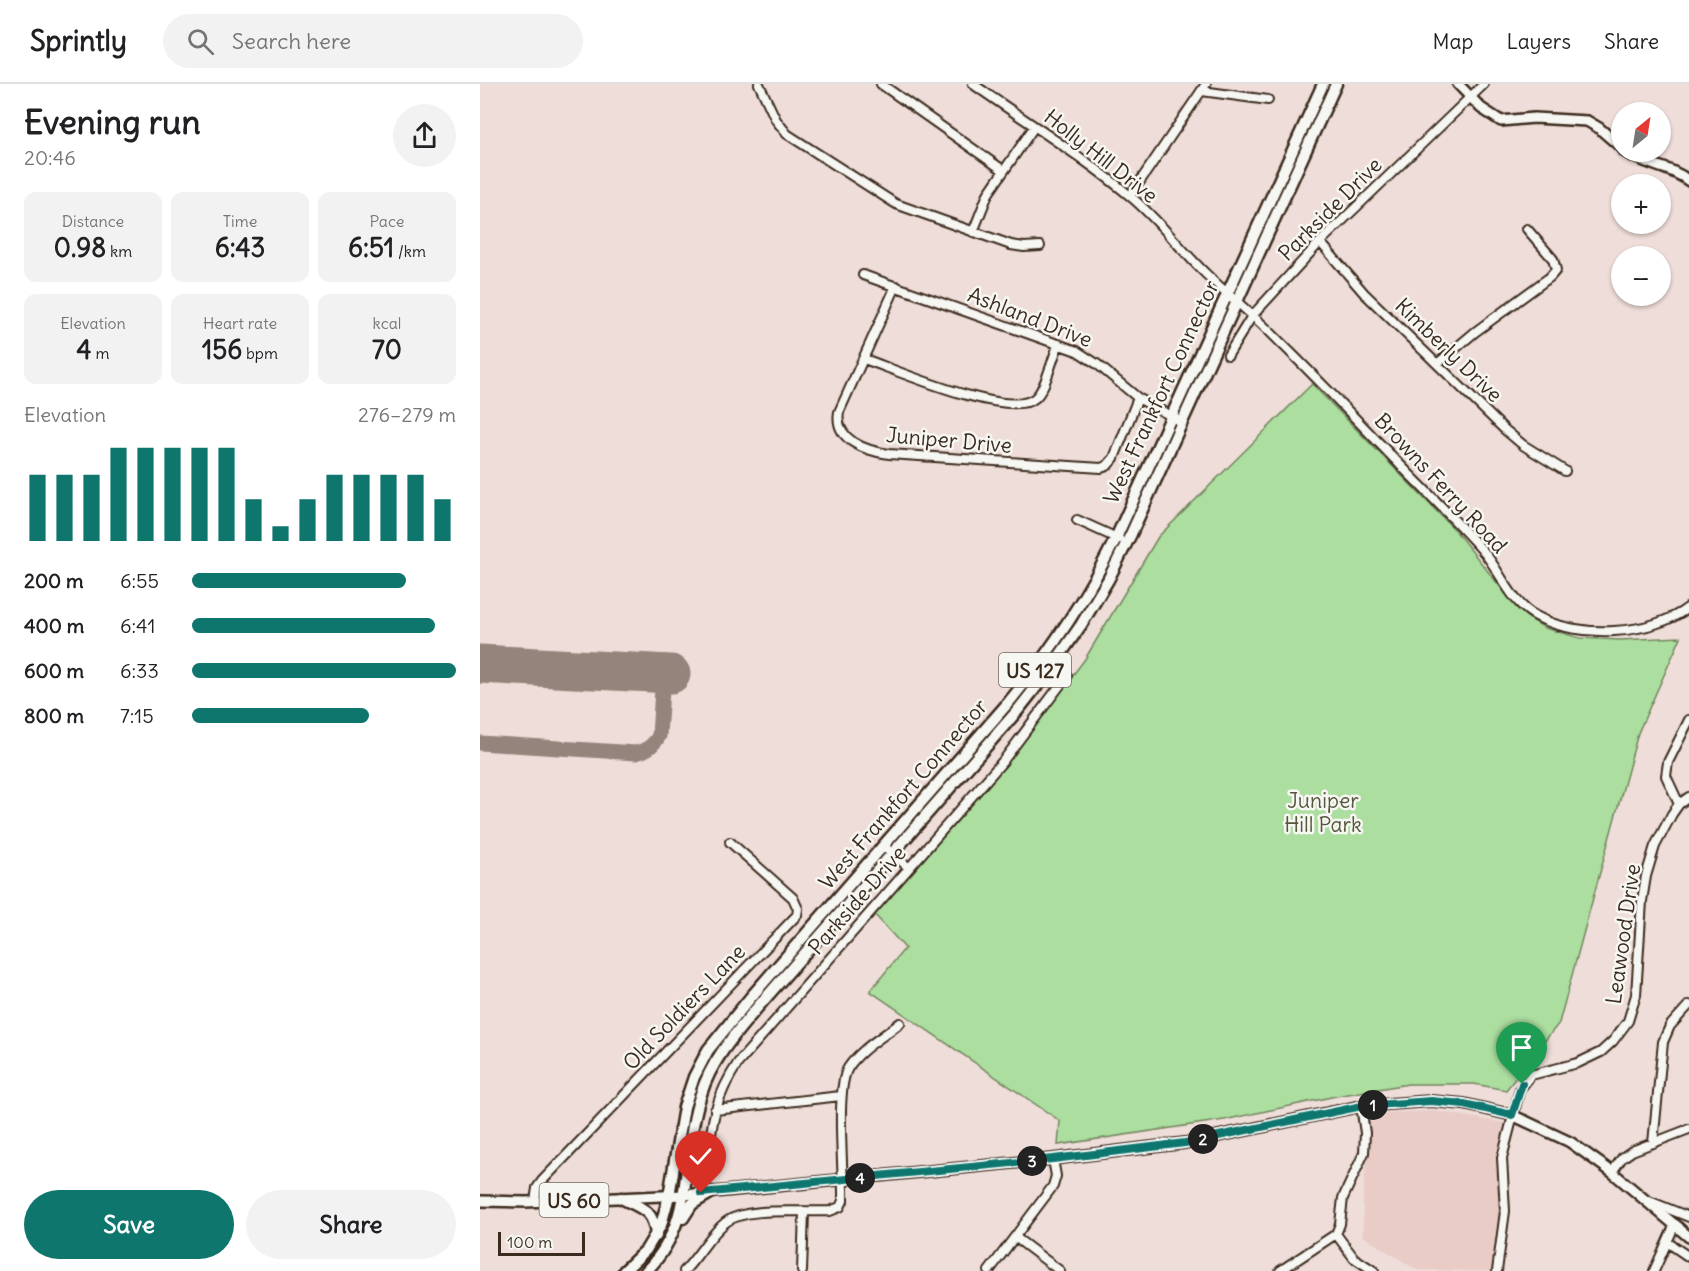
<!DOCTYPE html>
<html lang="en">
<head>
<meta charset="utf-8">
<style>
  :root { --surface:#fff; --page:#f2f2f2; --text:#202124; --muted:#757577; --line:#e0e0e0; --accent:#0f766e }
  body { margin:0; font-family:Delius,sans-serif; background:var(--page); color:var(--text); height:100vh; display:flex; flex-direction:column; font-size:22px; white-space:nowrap }
  * { box-sizing:border-box; margin:0 }
  p { font-size:20px; color:var(--muted) }
  .icon { flex:none; width:33px; height:33px; fill:none; stroke:currentColor; stroke-width:2; stroke-linecap:round; stroke-linejoin:round }
  .map { position:relative; flex:1; overflow:hidden }
  .sheet { display:flex; flex-direction:column; background:var(--surface); width:480px }
  .sheet>* { flex:none }
  .needle { width:39px; rotate:30deg }
  .buttons { position:absolute; left:1131px; top:18px; display:grid; gap:12px }
  .buttons a { display:grid; place-items:center; width:60px; height:60px; border-radius:50%; background:var(--surface); box-shadow:0 2px 4px #0004; font-size:30px }
  .scale { position:absolute; left:18px; bottom:15px; width:87px; box-sizing:border-box; padding-left:6px; border:3px solid #3b2a1e; border-top:0; font-size:16px; line-height:21px; white-space:nowrap; color:#3b2a1e; -webkit-text-stroke:4px #f6f6f2; paint-order:stroke }
  .pin { position:absolute; display:grid; place-items:center; width:51px; height:51px; color:#fff; margin:-62px -26px; border-radius:50% 50% 50% 0; rotate:-45deg; box-shadow:0 0 6px #0007 }
  .pin .icon { rotate:45deg }
  .km { position:absolute; width:30px; height:30px; margin:-15px; border-radius:50%; background:#222; color:#fff; font-size:16px; line-height:30px; text-align:center }
  .round { display:grid; place-items:center; flex:none; width:63px; height:63px; border-radius:32px; background:var(--page) }
  .headline { display:flex; align-items:center; justify-content:space-between; height:102px; padding:0 24px }
  h1 { font-size:33px; font-weight:700; line-height:45px }
  .figures { display:grid; grid-template-columns:repeat(3,1fr); gap:9px; height:102px; padding:6px 24px }
  .figures div { display:grid; align-content:center; border-radius:12px; background:var(--page); text-align:center }
  .figures b { font-size:26px; font-weight:700 }
  .figures small { font-size:16px; font-weight:400 }
  .figures p { font-size:16px }
  .chart { height:168px; padding:12px 24px }
  .chart p { display:flex; justify-content:space-between }
  .chart svg { width:100%; height:108px; margin-top:6px; stroke:var(--accent); stroke-width:6 }
  .button { display:flex; gap:12px; margin-top:auto; padding:12px 24px }
  .button a { flex:1; height:69px; border-radius:36px; background:var(--accent); color:#fff; font-size:24px; font-weight:700; line-height:69px; text-align:center }
  .button a+a { background:var(--page); color:var(--text) }
  ul { padding:0 24px; list-style:none; font-size:20px }
  li { display:grid; grid-template-columns:96px 72px 1fr; align-items:center; height:45px }
  li i { height:15px; border-radius:8px; background:var(--accent) }
  header { display:flex; align-items:center; gap:36px; box-sizing:border-box; height:84px; padding:0 30px; background:var(--surface); border-bottom:2px solid var(--line) }
  header strong { font-size:28px }
  nav { display:flex; gap:33px; margin-inline-start:auto; font-size:21px }
  .search { width:420px; height:54px; background:var(--page); display:flex; align-items:center; gap:15px; box-sizing:border-box; padding:0 21px; border-radius:33px; color:var(--muted); font-size:22px }
  main { display:flex; flex:1; min-height:0 }
  .map>svg:first-child { display:block }
  .built { fill:#e9ccc6 }
  .green { fill:#abde9f; stroke:#73845e; stroke-width:1.5 }
  .lines { fill:none; stroke-linecap:round; stroke-linejoin:round }
  .taxiway { stroke:#94847b; stroke-width:15 }
  .runway { stroke:#94847b; stroke-width:39 }
  .minor-casing { stroke:#3b2a1e; stroke-width:12 }
  .major-casing { stroke:#3b2a1e; stroke-width:14 }
  .highway-casing { stroke:#3b2a1e; stroke-width:15 }
  .minor { stroke:#f6f6f2; stroke-width:8 }
  .major { stroke:#f6f6f2; stroke-width:9 }
  .highway { stroke:#f6f6f2; stroke-width:10 }
  .route-casing { stroke:#fff; stroke-width:12 }
  .route { stroke:#0f766e; stroke-width:8 }
  .labels { text-anchor:middle; dominant-baseline:central; stroke-width:5; stroke-linejoin:round; paint-order:stroke }
  .shield { fill:#f6f6f2; stroke:#73675e; stroke-width:1.5 }
  .shield-label { font-size:20px; font-weight:bold; fill:#3b2a1e }
  .street-label { font-size:21px; fill:#3b2a1e; stroke:#f6f6f2 }
  .park-label { font-size:21px; fill:#57573e; stroke:#f6f6f2 }
</style>
</head>
<body>
<header>
<strong>Sprintly</strong>
<div class="search"><svg class="icon" aria-label="search" viewBox="0 0 24 24"><circle cx="10" cy="10" r="6"/><path d="M15 15l6 6"/></svg>Search here</div>
<nav><a>Map</a><a>Layers</a><a>Share</a></nav>
</header>
<main>
<section class="sheet">
<div class="headline"><div><h1>Evening run</h1><p>20:46</p></div><a class="round"><svg class="icon" aria-label="share" viewBox="0 0 24 24"><path d="M12 15V3M7 8l5-5 5 5M5 13v7h14v-7"/></svg></a></div>
<div class="figures">
<div><p>Distance</p><b>0.98<small> km</small></b></div>
<div><p>Time</p><b>6:43</b></div>
<div><p>Pace</p><b>6:51<small> /km</small></b></div>
</div>
<div class="figures">
<div><p>Elevation</p><b>4<small> m</small></b></div>
<div><p>Heart rate</p><b>156<small> bpm</small></b></div>
<div><p>kcal</p><b>70</b></div>
</div>
<div class="chart"><p><span>Elevation</span>276–279 m</p>
<svg viewBox="0 0 160 44" preserveAspectRatio="none"><path d="M5 44V17M15 44V17M25 44V17M35 44V6M45 44V6M55 44V6M65 44V6M75 44V6M85 44V27M95 44V38M105 44V27M115 44V17M125 44V17M135 44V17M145 44V17M155 44V27"/></svg>
</div>
<ul>
<li><b>200 m</b>6:55<i style="width:81%"></i></li>
<li><b>400 m</b>6:41<i style="width:92%"></i></li>
<li><b>600 m</b>6:33<i style="width:100%"></i></li>
<li><b>800 m</b>7:15<i style="width:67%"></i></li>
</ul>
<div class="button"><a>Save</a><a>Share</a></div>
</section>
<div class="map">
<svg width="1209" height="1187" viewBox="0 0 1209 1187">
  <rect width="100%" height="100%" fill="#eeddd8"/>
  <filter id="ink" filterUnits="userSpaceOnUse"><feTurbulence type="fractalNoise" baseFrequency=".0167" numOctaves="2"/><feDisplacementMap in="SourceGraphic" scale="12" xChannelSelector="R" yChannelSelector="G"/><feConvolveMatrix kernelMatrix="1 2 1 2 8 2 1 2 1" color-interpolation-filters="sRGB"/></filter>
  <g filter="url(#ink)">
    <path class="built" d="M955 1027 1025 1039 1019 1064 1017 1088 1021 1116 1011 1187 937 1186 883 1152V1111L891 1029Z"/>
    <path class="green" d="M832 300 974 445 1034 520 1048 534 1065 544 1100 554 1140 556 1201 553 1158 649 1079 939 1026 1006 994 1000H928L856 1012 744 1036 578 1061 580 1037 390 907 425 864 395 831 515 694 605 575 678 453Z"/>
    <g class="lines">
      <path class="taxiway" d="M0 659 156 669C167 666 173 662 179 652L183 590"/>
      <path class="runway" d="M0 580 191 590"/>
      <g class="minor-casing">
        <path id="minor" d="M279 0 296 36 307 50 416 120 531 161 544 163 560 162
          M401 0 523 86
          M493 0C545 37 601 71 650 112 678 135 700 165 726 190 750 213 776 233 799 257 844 301 887 347 931 392 955 416 980 441 1003 467 1021 488 1030 518 1056 532 1097 555 1172 552 1209 523
          M722 7 788 16
          M650 112 726 0
          M493 148 508 110 554 43
          M840 158 884 209 1024 345 1043 361 1085 387
          M383 191 597 267 617 280 658 314 702 338
          M416 202 359 328C354 356 386 367 409 370L621 384 627 382 634 374 658 314
          M748 271 772 232 840 158 1004 0
          M384 275C414 285 530 336 555 314 566 305 572 274 579 260
          M957 280 995 248 1070 193 1076 186 1073 175 1047 145
          M597 436 639 455
          M1199 720 1186 692 1188 678 1209 636
          M404 762 429 784
          M235 1026 361 1012
          M1173 1059 1183 958 1190 942 1209 921
          M230 1078C229 1039 237 1011 258 979L523 677 587 592
          M1132 1088 1142 1074 1152 1067 1209 1045
          M55 1117 57 1104 62 1097 317 831 318 825 313 814 250 758
          M1169 1117 1209 1133
          M856 1150 874 1174 894 1187
          M535 1153 580 1187
          M1187 1158 1209 1173
          M204 1187C219 1172 229 1151 246 1138 267 1122 323 1129 350 1127L360 1123 363 1117C364 1087 355 1006 368 984 380 965 403 953 420 939
          M322 1187 324 1128
          M509 1187 573 1102 576 1092 573 1075
          M800 1187 856 1150 860 1140 863 1114 884 1069 885 1049 881 1022
          M1017 1187 1025 1127 1022 1074 1040 1005 1051 991 1098 979 1121 968 1133 957 1148 937 1156 911 1162 817 1166 792 1175 762 1192 730 1199 720 1209 713
          M1174 1187 1195 1140 1199 1143"/>
      </g>
      <g class="major-casing">
        <path id="major" d="M978 0 1001 24 1021 37 1054 34 1107 37 1119 44 1142 64
          M1145 68C1165 81 1190 82 1209 97
          M0 1117 46 1118 204 1111 573 1075 705 1059 881 1022 951 1017 984 1020 1032 1031 1090 1058 1132 1088 1209 1153"/>
      </g>
      <g class="highway-casing">
        <path id="highway" d="M141 1114C162 1124 174 1126 176 1152
          M203 1134 212 1120 232 1108
          M144 1187 166 1166 181 1141 189 1112 204 1023 214 993 228 966 271 913 529 618C571 567 607 513 636 454L843 0
          M166 1187C217 1137 200 1071 221 1010 231 977 254 951 276 925L538 626 571 584 601 541 628 496 651 450 856 0"/>
      </g>
      <use href="#minor" class="minor"/>
      <use href="#major" class="major"/>
      <use href="#highway" class="highway"/>
    </g>
  </g>
  <g class="lines" filter="url(#ink)">
    <g class="route-casing">
      <path id="route" d="M221 1109 573 1075 705 1059 882 1022 951 1017 984 1020 1032 1031 1042 1000"/>
    </g>
    <use href="#route" class="route"/>
  </g>
  <g class="labels">
    <g class="shield">
      <rect x="519" y="569" width="72" height="34" rx="4.5"/>
      <rect x="59.5" y="1099" width="69" height="34" rx="4.5"/>
    </g>
    <g class="shield-label">
      <text x="555" y="586">US 127</text>
      <text x="94" y="1116">US 60</text>
    </g>
    <g class="street-label">
      <text transform="translate(621 72) rotate(38)">Holly Hill Drive</text>
      <text transform="translate(850 125) rotate(-45)">Parkside Drive</text>
      <text transform="translate(550 233) rotate(21)">Ashland Drive</text>
      <text transform="translate(969 266) rotate(44)">Kimberly Drive</text>
      <text transform="translate(681 308) rotate(-65)">West Frankfort Connector</text>
      <text transform="translate(469 356) rotate(5)">Juniper Drive</text>
      <text transform="translate(961 399) rotate(47)">Browns Ferry Road</text>
      <text transform="translate(423 710) rotate(-49)">West Frankfort Connector</text>
      <text transform="translate(377 816) rotate(-49)">Parkside Drive</text>
      <text transform="translate(1143 850) rotate(-82)">Leawood Drive</text>
      <text transform="translate(204 923) rotate(-46)">Old Soldiers Lane</text>
    </g>
    <g class="park-label">
      <text x="843" y="716">Juniper<tspan x="843" dy="24">Hill Park</tspan></text>
    </g>
  </g>
</svg>
<div class="buttons">
<a><svg class="needle" viewBox="-14 -14 28 28"><path d="M0-13l5 13h-10z" fill="#e53935"/><path d="M0 13l5-13h-10z" fill="#757577"/></svg></a>
<a>+</a>
<a>−</a>
</div>
<div class="scale">100 m</div>
<div class="pin" style="left:1042px;top:1000px;background:#1e9e55"><svg class="icon" aria-label="arrive" viewBox="0 0 24 24"><path d="M6 21V4h12l-3 4 3 4H6"/></svg></div>
<div class="pin" style="left:221px;top:1109px;background:#d93025"><svg class="icon" aria-label="check" viewBox="0 0 24 24"><path d="M5 12l5 5 9-10"/></svg></div>
<b class="km" style="left:893px;top:1021px">1</b>
<b class="km" style="left:723px;top:1055px">2</b>
<b class="km" style="left:552px;top:1077px">3</b>
<b class="km" style="left:380px;top:1094px">4</b>
</div>
</main>
</body>
</html>
